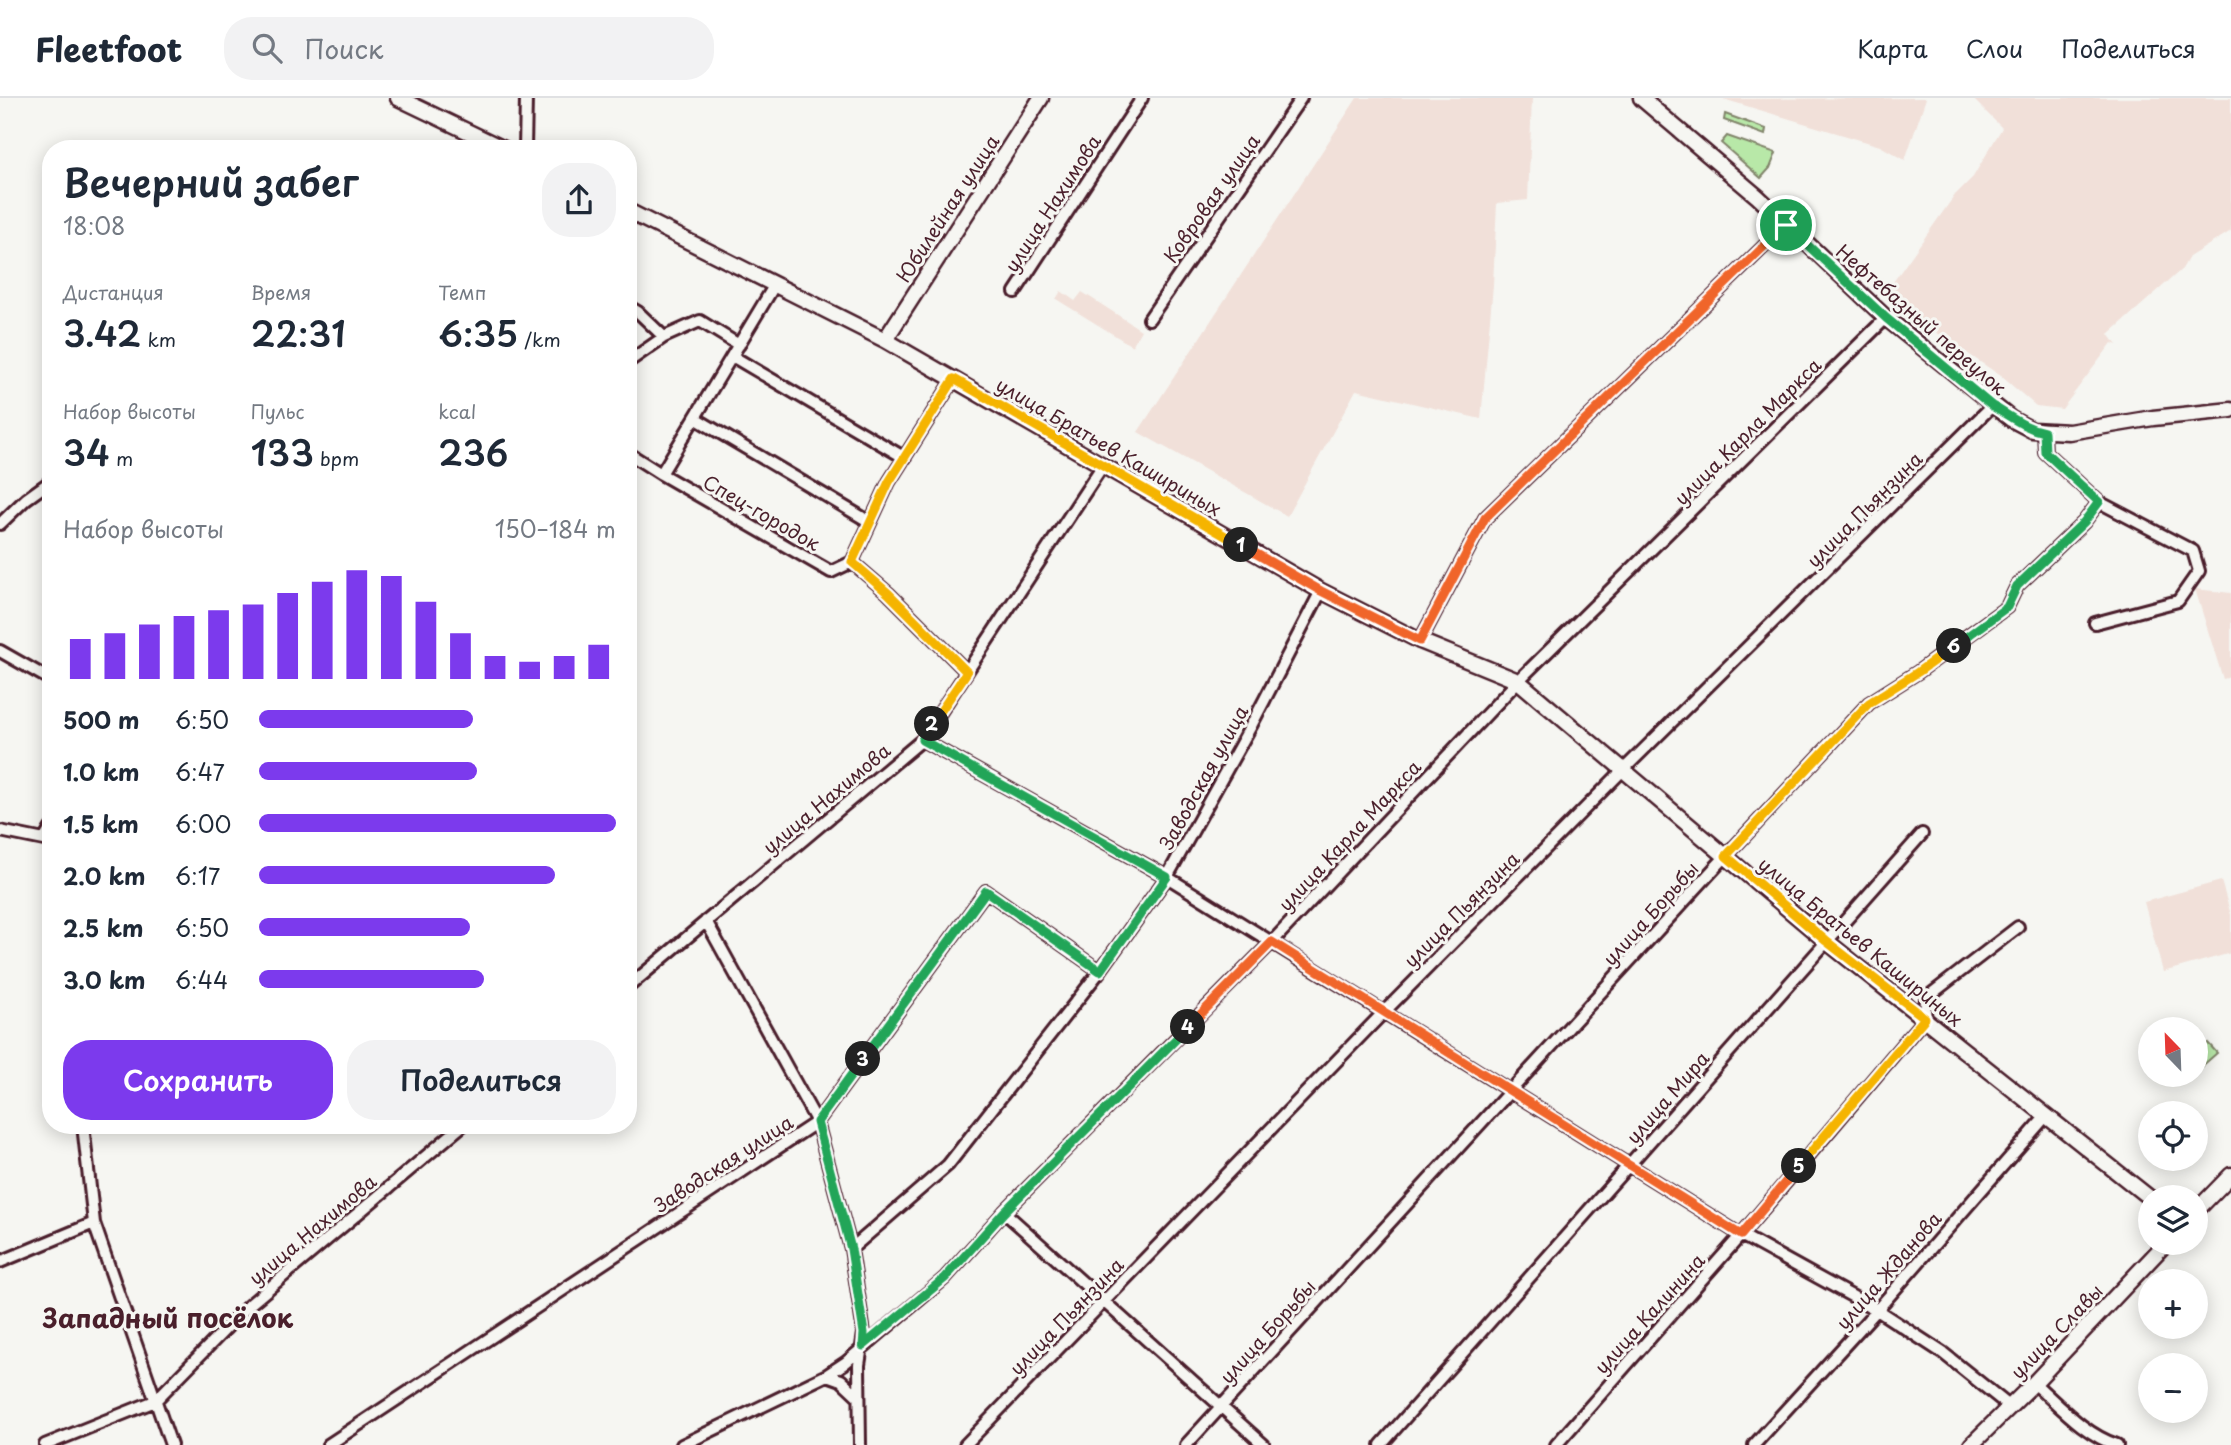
<!DOCTYPE html>
<html lang="ru">
<head>
<meta charset="utf-8">
<style>
  :root { --surface:#fff; --page:#f2f2f3; --text:#1f2937; --muted:#747a83; --line:#e0e1e3; --accent:#7c3aed }
  body { margin:0; font-family:"Playpen Sans",sans-serif; background:var(--page); color:var(--text); height:100vh; display:flex; flex-direction:column; font-size:26px; white-space:nowrap }
  * { box-sizing:border-box; margin:0 }
  p { font-size:23px; color:var(--muted) }
  .icon { flex:none; width:38px; height:38px; fill:none; stroke:currentColor; stroke-width:2; stroke-linecap:round; stroke-linejoin:round }
  .map { position:relative; flex:1; overflow:hidden }
  .drawer { position:absolute; left:42px; top:42px; width:595px; height:994px; display:flex; flex-direction:column; background:var(--surface); border-radius:28px; box-shadow:0 4px 18px #0003 }
  .drawer>* { flex:none }
  .needle { width:46px; rotate:337deg }
  .tools { position:absolute; left:2138px; top:919px; display:grid; gap:14px }
  .tools a { display:grid; place-items:center; width:70px; height:70px; border-radius:50%; background:var(--surface); box-shadow:0 4px 18px #0003; font-size:35px }
  .pin { position:absolute; display:grid; place-items:center; width:60px; height:60px; color:#fff; margin:-30px; border:4px solid #fff; border-radius:50%; box-shadow:0 2px 7px #0007 }
  .km { position:absolute; width:35px; height:35px; margin:-18px; border-radius:50%; background:#222; color:#fff; font-size:19px; line-height:35px; text-align:center }
  .round { display:grid; place-items:center; flex:none; width:74px; height:74px; border-radius:28px; background:var(--page) }
  .overview { display:flex; align-items:center; justify-content:space-between; height:119px; padding:0 21px }
  h1 { font-size:38px; font-weight:600; line-height:52px }
  .stats { display:grid; grid-template-columns:repeat(3,1fr); gap:10px; height:119px; padding:7px 21px }
  .stats div { display:grid; align-content:center }
  .stats b { font-size:35px; font-weight:600 }
  .stats small { font-size:19px; font-weight:400 }
  .stats p { font-size:19px }
  .chart { height:196px; padding:14px 21px }
  .chart p { display:flex; justify-content:space-between }
  .chart svg { width:100%; height:126px; margin-top:7px; stroke:var(--accent); stroke-width:6 }
  .action { display:flex; gap:14px; margin-top:auto; padding:14px 21px }
  .action a { flex:1; height:80px; border-radius:28px; background:var(--accent); color:#fff; font-size:28px; font-weight:600; line-height:80px; text-align:center }
  .action a+a { background:var(--page); color:var(--text) }
  ul { padding:0 21px; list-style:none; font-size:23px }
  li { display:grid; grid-template-columns:112px 84px 1fr; align-items:center; height:52px }
  li i { height:18px; border-radius:9px; background:var(--accent) }
  header { display:flex; align-items:center; gap:42px; box-sizing:border-box; height:98px; padding:0 35px; background:var(--surface); border-bottom:2px solid var(--line) }
  header strong { font-size:33px }
  nav { display:flex; gap:38px; margin-inline-start:auto; font-size:24px }
  .search { width:490px; height:63px; background:var(--page); display:flex; align-items:center; gap:18px; box-sizing:border-box; padding:0 24px; border-radius:28px; color:var(--muted); font-size:26px }
  .map>svg:first-child { display:block }
  .built { fill:#f1e0d9 }
  .green { fill:#b8e8a8; stroke:#81846a; stroke-width:2 }
  .lines { fill:none; stroke-linecap:round; stroke-linejoin:round }
  .minor-casing { stroke:#4a1f2b; stroke-width:16 }
  .major-casing { stroke:#4a1f2b; stroke-width:19 }
  .minor { stroke:#f6f6f2; stroke-width:10 }
  .major { stroke:#f6f6f2; stroke-width:14 }
  .split-1-casing { stroke:#fff; stroke-width:14 }
  .split-2-casing { stroke:#fff; stroke-width:14 }
  .split-3-casing { stroke:#fff; stroke-width:14 }
  .split-4-casing { stroke:#fff; stroke-width:14 }
  .split-5-casing { stroke:#fff; stroke-width:14 }
  .split-6-casing { stroke:#fff; stroke-width:14 }
  .split-7-casing { stroke:#fff; stroke-width:14 }
  .split-1 { stroke:#f0652b; stroke-width:9 }
  .split-2 { stroke:#f5b400; stroke-width:9 }
  .split-3 { stroke:#22a559; stroke-width:9 }
  .split-4 { stroke:#22a559; stroke-width:9 }
  .split-5 { stroke:#f0652b; stroke-width:9 }
  .split-6 { stroke:#f5b400; stroke-width:9 }
  .split-7 { stroke:#22a559; stroke-width:9 }
  .labels { text-anchor:middle; dominant-baseline:central; stroke-width:6; stroke-linejoin:round; paint-order:stroke }
  .street-label { font-size:19px; fill:#4a1f2b; stroke:#f6f6f2 }
  .district-label { font-size:26px; font-weight:bold; fill:#4a1f2b; stroke:#f6f6f2 }
</style>
</head>
<body>
<header>
<strong>Fleetfoot</strong>
<div class="search"><svg class="icon" aria-label="search" viewBox="0 0 24 24"><circle cx="10" cy="10" r="6"/><path d="M15 15l6 6"/></svg>Поиск</div>
<nav><a>Карта</a><a>Слои</a><a>Поделиться</a></nav>
</header>
<div class="map">
<svg width="2231" height="1347" viewBox="0 0 2231 1347">
  <rect width="100%" height="100%" fill="#f6f6f2"/>
  <filter id="ink" filterUnits="userSpaceOnUse"><feTurbulence type="fractalNoise" baseFrequency=".0143" numOctaves="2"/><feDisplacementMap in="SourceGraphic" scale="14" xChannelSelector="R" yChannelSelector="G"/><feConvolveMatrix kernelMatrix="1 2 1 2 8 2 1 2 1" color-interpolation-filters="sRGB"/></filter>
  <g filter="url(#ink)">
    <path class="built" d="M1357 0H1532L1528 102 1497 105 1493 187 1481 321 1356 292 1287 418 1138 334Z
      M1926 0 1905 62 1880 48 1723 1Z
      M1972 0H2231V133L2189 159 2182 171 2109 236 2117 247 2112 245 2062 311 2036 308 2001 278 1906 214 1889 197 1891 187 1955 97 1973 79 2002 30Z
      M1061 193 1075 203 1082 194 1141 232 1132 248 1056 201Z
      M2195 491 2231 495V579L2223 581Z
      M2221 783 2231 817V855L2163 874 2144 804Z"/>
    <path class="green" d="M1725 16 1766 31 1765 37 1724 22Z
      M1727 38 1776 55 1770 70 1761 80 1721 45Z
      M2208 945 2217 955 2200 970 2196 966V955Z"/>
    <g class="lines">
      <g class="minor-casing">
        <path id="minor" d="M525 51 526 0
          M1015 194 1142 0
          M628 208 638 214 664 239
          M1149 221 1301 0
          M732 258 905 360
          M628 264 664 239 700 223 739 247
          M695 320 870 424
          M628 355 661 376 831 474 852 464 888 495 967 574
          M661 376 774 188
          M0 426 26 401 51 383
          M852 464 889 384 954 281
          M2095 525 2178 503 2199 473 2193 453 2099 404
          M1420 543 1485 420 1786 127
          M0 553 51 582
          M922 642 1167 779 1741 1137 1877 1212 1943 1255 2009 1308
          M0 733 44 742 51 730
          M706 823 817 1024 851 1151 864 1235 859 1267 860 1347
          M628 889 922 642 1103 367
          M83 1027 94 1125 171 1347
          M1004 1114 1264 1347
          M851 1151 948 1067 1100 873 1167 779 1252 626 1321 493
          M0 1164 94 1125
          M827 1277 841 1282 859 1299
          M2034 1285C2059 1307 2085 1337 2117 1347
          M45 1347 155 1303 248 1208 463 1027
          M328 1347 817 1024 986 793 1100 873
          M682 1347 827 1277 845 1265 945 1180 1004 1114 1272 844 1518 583 1886 220
          M965 1347 1383 915 1622 673 1992 308
          M1186 1347 1711 774 1869 605 1918 574 2007 509 2017 488 2084 424 2099 404 2045 354 2044 334
          M1381 1347 1922 736
          M1556 1347 1741 1137 1925 920 1926 900 2018 829
          M1754 1347 1877 1212 2046 1018"/>
      </g>
      <g class="major-casing">
        <path id="major" d="M398 0 504 51
          M1641 0 1758 99 1886 220 2011 321 2032 332 2069 334 2153 320 2231 312
          M628 113 885 242 1321 493 1420 543 1518 583 1826 843 2151 1101
          M885 242 1041 0
          M2196 1113 2231 1077
          M1971 1347 2034 1285 2167 1144"/>
      </g>
      <use href="#minor" class="minor"/>
      <use href="#major" class="major"/>
    </g>
  </g>
  <g class="lines" filter="url(#ink)">
    <g class="split-1-casing">
      <path id="split-1" d="M1241 447 1321 493 1420 543 1485 420 1786 127"/>
    </g>
    <g class="split-2-casing">
      <path id="split-2" d="M932 626 967 574 888 495 852 464 889 384 954 281 1241 447"/>
    </g>
    <g class="split-3-casing">
      <path id="split-3" d="M863 961 986 793 1100 873 1167 779 922 642 932 626"/>
    </g>
    <g class="split-4-casing">
      <path id="split-4" d="M863 961 817 1024 851 1151 864 1235 863 1248 945 1180 1004 1114 1188 929"/>
    </g>
    <g class="split-5-casing">
      <path id="split-5" d="M1188 929 1272 844 1741 1137 1799 1068"/>
    </g>
    <g class="split-6-casing">
      <path id="split-6" d="M1799 1068 1925 920 1826 843 1726 758 1869 605 1918 574 1954 548"/>
    </g>
    <g class="split-7-casing">
      <path id="split-7" d="M1786 127 1886 220 1992 308C2010 318 2024 330 2044 334L2045 354 2099 404 2084 424 2017 488 2007 509 1954 548"/>
    </g>
    <use href="#split-1" class="split-1"/>
    <use href="#split-2" class="split-2"/>
    <use href="#split-3" class="split-3"/>
    <use href="#split-4" class="split-4"/>
    <use href="#split-5" class="split-5"/>
    <use href="#split-6" class="split-6"/>
    <use href="#split-7" class="split-7"/>
  </g>
  <g class="labels">
    <g class="street-label">
      <text transform="translate(1211 100) rotate(-55)">Ковровая улица</text>
      <text transform="translate(1052 105) rotate(-57)">улица Нахимова</text>
      <text transform="translate(947 110) rotate(-57)">Юбилейная улица</text>
      <text transform="translate(1922 221) rotate(41)">Нефтебазный переулок</text>
      <text transform="translate(1747 333) rotate(-45)">улица Карла Маркса</text>
      <text transform="translate(1109 348) rotate(30)">улица Братьев Кашириных</text>
      <text transform="translate(1864 411) rotate(-45)">улица Пьянзина</text>
      <text transform="translate(762 414) rotate(30)">Спец-городок</text>
      <text transform="translate(1203 679) rotate(-61)">Заводская улица</text>
      <text transform="translate(826 700) rotate(-40)">улица Нахимова</text>
      <text transform="translate(1349 737) rotate(-47)">улица Карла Маркса</text>
      <text transform="translate(1461 811) rotate(-45)">улица Пьянзина</text>
      <text transform="translate(1650 815) rotate(-48)">улица Борьбы</text>
      <text transform="translate(1861 843) rotate(39)">улица Братьев Кашириных</text>
      <text transform="translate(1667 999) rotate(-49)">улица Мира</text>
      <text transform="translate(723 1065) rotate(-33)">Заводская улица</text>
      <text transform="translate(312 1131) rotate(-40)">улица Нахимова</text>
      <text transform="translate(1888 1172) rotate(-49)">улица Жданова</text>
      <text transform="translate(1649 1215) rotate(-48)">улица Калинина</text>
      <text transform="translate(1066 1218) rotate(-46)">улица Пьянзина</text>
      <text transform="translate(1267 1233) rotate(-48)">улица Борьбы</text>
      <text transform="translate(2056 1233) rotate(-46)">улица Славы</text>
    </g>
    <g class="district-label">
      <text x="168" y="1219">Западный посёлок</text>
    </g>
  </g>
</svg>
<div class="tools">
<a><svg class="needle" viewBox="-14 -14 28 28"><path d="M0-13l5 13h-10z" fill="#e53935"/><path d="M0 13l5-13h-10z" fill="#747a83"/></svg></a>
<a><svg class="icon" aria-label="locate" viewBox="0 0 24 24"><circle cx="12" cy="12" r="6"/><path d="M12 2v4M12 18v4M2 12h4M18 12h4"/></svg></a>
<a><svg class="icon" aria-label="layers" viewBox="0 0 24 24"><path d="M12 4l9 5-9 5-9-5zM3 14l9 5 9-5"/></svg></a>
<a>+</a>
<a>−</a>
</div>
<div class="pin" style="left:1786px;top:127px;background:#1e9e55"><svg class="icon" aria-label="arrive" viewBox="0 0 24 24"><path d="M6 21V4h12l-3 4 3 4H6"/></svg></div>
<b class="km" style="left:1241px;top:447px">1</b>
<b class="km" style="left:932px;top:626px">2</b>
<b class="km" style="left:863px;top:961px">3</b>
<b class="km" style="left:1188px;top:929px">4</b>
<b class="km" style="left:1799px;top:1068px">5</b>
<b class="km" style="left:1954px;top:548px">6</b>
<section class="drawer">
<div class="overview"><div><h1>Вечерний забег</h1><p>18:08</p></div><a class="round"><svg class="icon" aria-label="share" viewBox="0 0 24 24"><path d="M12 15V3M7 8l5-5 5 5M5 13v7h14v-7"/></svg></a></div>
<div class="stats">
<div><p>Дистанция</p><b>3.42<small> km</small></b></div>
<div><p>Время</p><b>22:31</b></div>
<div><p>Темп</p><b>6:35<small> /km</small></b></div>
</div>
<div class="stats">
<div><p>Набор высоты</p><b>34<small> m</small></b></div>
<div><p>Пульс</p><b>133<small> bpm</small></b></div>
<div><p>kcal</p><b>236</b></div>
</div>
<div class="chart"><p><span>Набор высоты</span>150–184 m</p>
<svg viewBox="0 0 160 44" preserveAspectRatio="none"><path d="M5 44V30M15 44V28M25 44V25M35 44V22M45 44V20M55 44V18M65 44V14M75 44V10M85 44V6M95 44V8M105 44V17M115 44V28M125 44V36M135 44V38M145 44V36M155 44V32"/></svg>
</div>
<ul>
<li><b>500 m</b>6:50<i style="width:60%"></i></li>
<li><b>1.0 km</b>6:47<i style="width:61%"></i></li>
<li><b>1.5 km</b>6:00<i style="width:100%"></i></li>
<li><b>2.0 km</b>6:17<i style="width:83%"></i></li>
<li><b>2.5 km</b>6:50<i style="width:59%"></i></li>
<li><b>3.0 km</b>6:44<i style="width:63%"></i></li>
</ul>
<div class="action"><a>Сохранить</a><a>Поделиться</a></div>
</section>
</div>
</body>
</html>
